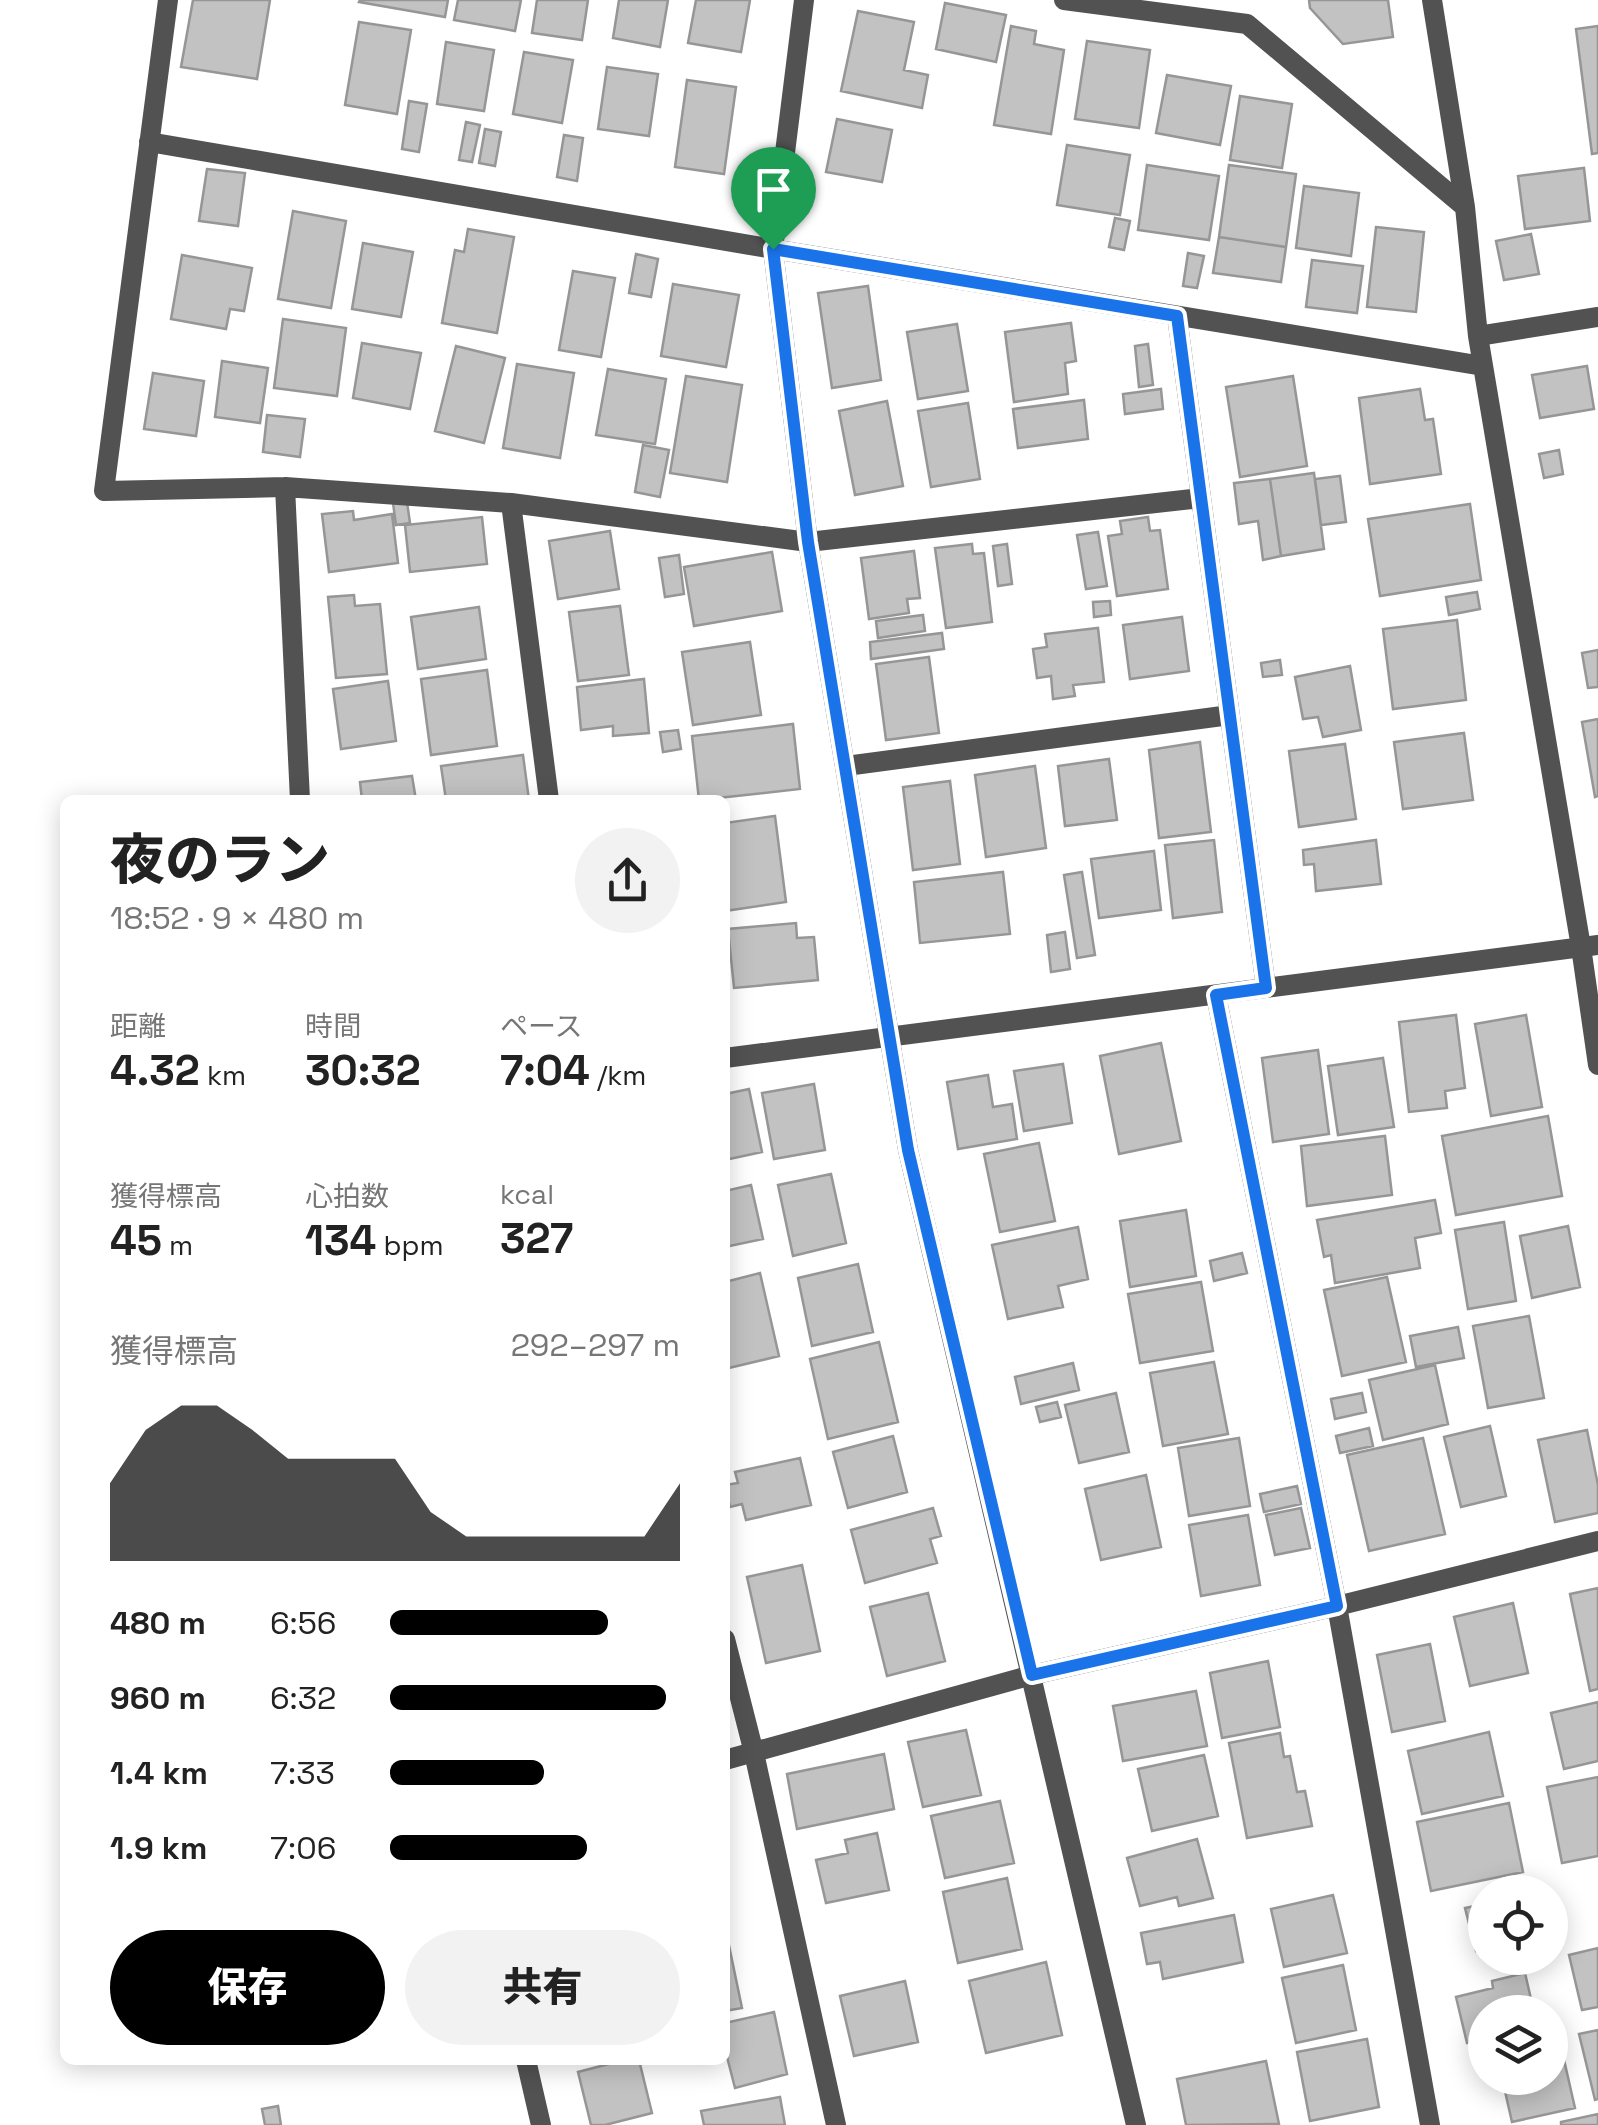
<!DOCTYPE html>
<html lang="ja">
<head>
<meta charset="utf-8">
<style>
  :root { --surface:#fff; --page:#f2f2f2; --text:#222; --muted:#767676; --accent:#000 }
  body { margin:0; font-family:"Space Grotesk","Noto Sans JP",sans-serif; background:var(--page); color:var(--text); height:100vh; display:flex; flex-direction:column; font-size:38px; white-space:nowrap }
  * { box-sizing:border-box; margin:0 }
  p { font-size:32px; color:var(--muted) }
  .icon { flex:none; width:55px; height:55px; fill:none; stroke:currentColor; stroke-width:2; stroke-linecap:round; stroke-linejoin:round }
  .map { position:relative; flex:1; overflow:hidden }
  .panel { position:absolute; left:60px; top:795px; width:670px; height:1270px; display:flex; flex-direction:column; background:var(--surface); border-radius:15px; box-shadow:0 5px 25px #0003 }
  .panel>* { flex:none }
  .fabs { position:absolute; left:1468px; top:1875px; display:grid; gap:20px }
  .fabs a { display:grid; place-items:center; width:100px; height:100px; border-radius:50%; background:var(--surface); box-shadow:0 5px 25px #0003; font-size:50px }
  .pin { position:absolute; display:grid; place-items:center; width:85px; height:85px; color:#fff; margin:-102px -42px; border-radius:50% 50% 50% 0; rotate:-45deg; box-shadow:0 0 10px #0007 }
  .pin .icon { rotate:45deg }
  .round { display:grid; place-items:center; flex:none; width:105px; height:105px; border-radius:52px; background:var(--page) }
  .headline { display:flex; align-items:center; justify-content:space-between; height:170px; padding:0 50px }
  h1 { font-size:55px; font-weight:800; line-height:75px }
  .stats { display:grid; grid-template-columns:repeat(3,1fr); gap:15px; height:170px; padding:10px 50px }
  .stats div { display:grid; align-content:center }
  .stats b { font-size:42px; font-weight:800 }
  .stats small { font-size:28px; font-weight:400 }
  .stats p { font-size:28px }
  .chart { height:280px; padding:20px 50px }
  .chart p { display:flex; justify-content:space-between }
  .chart svg { width:100%; height:180px; margin-top:10px; fill:var(--accent); opacity:.7 }
  .primary-button { display:flex; gap:20px; margin-top:auto; padding:20px 50px }
  .primary-button a { flex:1; height:115px; border-radius:60px; background:var(--accent); color:#fff; font-size:40px; font-weight:800; line-height:115px; text-align:center }
  .primary-button a+a { background:var(--page); color:var(--text) }
  ul { padding:0 50px; list-style:none; font-size:32px }
  li { display:grid; grid-template-columns:160px 120px 1fr; align-items:center; height:75px }
  li i { height:25px; border-radius:12px; background:var(--accent) }
  .map>svg:first-child { display:block }
  .building { fill:#c2c2c2; stroke:#969696; stroke-width:2.5 }
  .lines { fill:none; stroke-linecap:round; stroke-linejoin:round }
  .minor { stroke:#525252; stroke-width:20 }
  .route-casing { stroke:#fff; stroke-width:20 }
  .route { stroke:#1a73e8; stroke-width:12 }
</style>
</head>
<body>
<div class="map">
<svg width="1598" height="2125" viewBox="0 0 1598 2125">
  <rect width="100%" height="100%" fill="#fff"/>
  <path class="building" d="M193 0H270L257 79 181 67Z
    M360 0H448L445 17 359 2Z
    M458 0H521L515 31 454 20Z
    M537 0H588L582 40 532 33Z
    M619 0H668L660 47 613 38Z
    M696 0H750L741 52 688 43Z
    M1309 0H1388L1393 37 1343 44 1310 8Z
    M945 3 1006 15 996 62 936 49Z
    M858 11 914 22 904 70 928 75 922 108 841 91Z
    M359 22 411 30 397 114 345 105Z
    M1011 26 1036 31 1034 44 1064 50 1051 134 994 125Z
    M1598 26V153L1592 154 1576 29Z
    M1087 41 1150 50 1139 128 1075 119Z
    M446 42 494 50 484 111 437 104Z
    M524 52 573 60 562 123 513 114Z
    M607 67 658 74 649 136 598 129Z
    M1167 75 1231 86 1220 145 1156 133Z
    M687 80 736 87 724 174 675 167Z
    M1240 96 1292 104 1282 168 1230 160Z
    M409 101 427 104 419 152 402 149Z
    M837 119 892 130 882 182 826 172Z
    M466 122 480 125 472 162 459 160Z
    M485 129 501 132 495 166 479 163Z
    M564 135 583 138 577 181 557 177Z
    M1067 145 1130 155 1120 215 1057 205Z
    M1147 165 1219 176 1209 240 1138 230Z
    M1229 165 1296 174 1286 247 1219 237Z
    M1584 168 1590 221 1525 229 1518 176Z
    M207 169 245 173 238 226 199 221Z
    M1304 186 1359 193 1351 256 1296 248Z
    M293 211 346 221 331 308 278 299Z
    M1115 218 1130 221 1124 250 1109 247Z
    M1376 227 1424 232 1416 312 1367 307Z
    M468 229 514 237 497 333 442 323 455 250 464 252Z
    M1531 234 1539 274 1504 280 1496 241Z
    M1219 237 1286 247 1281 282 1213 273Z
    M363 243 413 252 401 317 352 309Z
    M1188 253 1204 256 1197 288 1183 286Z
    M636 254 658 259 651 297 629 293Z
    M182 255 252 268 244 311 230 309 226 329 171 319Z
    M1312 260 1363 266 1357 313 1306 307Z
    M573 271 615 278 601 357 559 350Z
    M673 284 739 295 726 367 661 356Z
    M868 286 881 380 832 388 818 293Z
    M283 319 346 328 337 396 274 388Z
    M1071 323 1076 361 1065 363 1068 394 1014 402 1005 332Z
    M957 324 968 391 918 399 907 332Z
    M362 343 421 353 410 409 353 398Z
    M1148 344 1153 385 1139 387 1135 346Z
    M456 346 505 358 484 443 435 431Z
    M222 361 268 368 260 423 215 417Z
    M517 364 574 373 560 458 503 448Z
    M1587 366 1594 409 1540 418 1532 375Z
    M608 369 666 379 655 444 596 435Z
    M153 373 204 381 196 436 144 429Z
    M686 376 742 385 727 482 670 473Z
    M1293 376 1307 466 1240 477 1226 387Z
    M1161 389 1163 409 1125 414 1123 394Z
    M1420 389 1425 420 1433 419 1441 474 1370 484 1359 398Z
    M1084 400 1088 439 1018 448 1013 409Z
    M887 401 903 486 855 495 839 411Z
    M968 403 980 479 931 487 918 411Z
    M267 415 305 419 300 457 263 452Z
    M643 445 669 450 660 497 635 492Z
    M1559 450 1563 474 1544 478 1539 454Z
    M1314 473 1324 549 1281 556 1270 479Z
    M1340 476 1346 522 1321 525 1315 479Z
    M1270 479 1281 556 1263 560 1258 521 1239 524 1234 483Z
    M407 502 410 523 396 525 393 503Z
    M1470 504 1481 580 1380 596 1368 519Z
    M353 511 354 520 392 514 398 563 329 572 322 514Z
    M482 517 487 564 410 572 405 525Z
    M1148 517 1150 531 1160 530 1168 589 1117 596 1108 536 1122 534 1120 521Z
    M610 531 619 589 558 599 549 541Z
    M1098 532 1107 586 1086 589 1077 535Z
    M972 544 973 554 984 553 992 622 946 628 935 548Z
    M1007 544 1012 584 998 586 993 546Z
    M914 551 920 598 907 599 909 613 869 619 861 558Z
    M772 552 782 611 694 626 684 567Z
    M679 555 684 594 665 597 659 558Z
    M1477 592 1480 609 1449 615 1446 597Z
    M354 595 355 606 380 604 387 674 336 678 328 597Z
    M1110 601 1111 615 1094 617 1093 602Z
    M620 606 629 675 578 681 569 612Z
    M479 607 486 659 418 669 411 617Z
    M923 615 925 631 878 638 876 621Z
    M1182 617 1189 671 1130 679 1123 625Z
    M1457 620 1466 700 1393 709 1383 629Z
    M1098 628 1104 682 1073 685 1075 696 1053 699 1051 676 1037 678 1033 649 1047 647 1045 634Z
    M942 633 944 649 871 659 870 642Z
    M750 642 761 715 693 725 682 652Z
    M1598 650V687L1588 688 1582 653Z
    M929 657 939 733 886 740 876 664Z
    M1280 660 1282 675 1263 677 1261 663Z
    M1350 666 1361 730 1323 737 1318 717 1303 719 1295 677Z
    M487 670 497 746 431 755 421 679Z
    M644 679 649 733 613 736V726L581 730 577 687Z
    M388 681 396 741 341 749 333 689Z
    M1598 719V796L1595 797 1582 722Z
    M793 724 800 789 699 800 692 736Z
    M678 730 681 749 663 752 660 732Z
    M1464 733 1473 800 1403 809 1394 742Z
    M1200 742 1211 832 1159 838 1149 750Z
    M1345 744 1356 819 1299 827 1289 751Z
    M523 755 529 800H446L441 766Z
    M1109 759 1117 820 1065 826 1058 766Z
    M1035 766 1046 848 986 857 975 775Z
    M412 776 416 800H362L360 782Z
    M950 781 960 864 913 870 903 787Z
    M775 816 786 902 725 911V823Z
    M1214 840 1222 912 1173 918 1165 845Z
    M1376 840 1381 884 1316 891 1314 864 1304 865 1303 850Z
    M1154 851 1161 910 1099 918 1091 859Z
    M1003 872 1010 934 920 943 914 882Z
    M1082 872 1095 955 1077 958 1064 875Z
    M796 923 797 938 814 937 818 980 734 988 728 929Z
    M1065 932 1070 969 1051 972 1047 935Z
    M1456 1015 1465 1088 1445 1091 1447 1108 1409 1112 1399 1022Z
    M1526 1015 1542 1107 1491 1116 1475 1024Z
    M1161 1043 1181 1141 1119 1154 1100 1056Z
    M1318 1050 1329 1134 1273 1142 1262 1058Z
    M1383 1058 1394 1127 1338 1135 1328 1066Z
    M1063 1064 1072 1123 1024 1131 1014 1071Z
    M988 1075 993 1107 1012 1104 1017 1139 958 1149 947 1082Z
    M814 1084 825 1150 774 1159 762 1093Z
    M749 1089 762 1152 725 1160V1094Z
    M1548 1116 1562 1196 1456 1215 1442 1136Z
    M1385 1136 1392 1195 1307 1206 1301 1146Z
    M1039 1143 1055 1221 1000 1232 984 1154Z
    M831 1174 846 1243 793 1256 778 1185Z
    M751 1185 763 1239 725 1247V1191Z
    M1435 1200 1441 1233 1415 1238 1420 1268 1335 1283 1331 1255 1324 1257 1317 1220Z
    M1186 1210 1196 1276 1130 1287 1120 1221Z
    M1504 1222 1516 1301 1468 1309 1455 1230Z
    M1568 1226 1580 1287 1532 1298 1520 1236Z
    M1078 1227 1088 1279 1058 1286 1063 1307 1008 1319 992 1245Z
    M1242 1253 1247 1273 1214 1281 1210 1261Z
    M858 1264 873 1332 812 1346 798 1278Z
    M760 1273 779 1356 725 1369V1282Z
    M1387 1277 1406 1362 1342 1376 1324 1290Z
    M1201 1282 1213 1351 1140 1363 1128 1294Z
    M1529 1316 1544 1398 1488 1408 1473 1326Z
    M1458 1327 1464 1358 1416 1367 1410 1336Z
    M879 1342 898 1422 828 1439 810 1359Z
    M1214 1362 1228 1434 1163 1446 1150 1373Z
    M1073 1363 1079 1390 1021 1404 1015 1377Z
    M1435 1365 1448 1424 1383 1440 1369 1380Z
    M1116 1393 1129 1452 1079 1463 1065 1405Z
    M1362 1393 1366 1412 1335 1419 1331 1399Z
    M1057 1402 1061 1417 1040 1422 1036 1407Z
    M1490 1426 1506 1496 1461 1507 1444 1437Z
    M1369 1428 1373 1446 1340 1453 1336 1436Z
    M1587 1430 1598 1485V1513L1555 1522 1538 1440Z
    M893 1436 907 1492 848 1508 833 1452Z
    M1239 1438 1250 1506 1189 1516 1178 1448Z
    M1423 1438 1445 1534 1369 1551 1347 1455Z
    M800 1458 811 1505 746 1520 742 1504 730 1507 725 1485 738 1483 735 1472Z
    M1146 1475 1161 1547 1101 1560 1085 1489Z
    M1297 1486 1301 1504 1264 1512 1260 1494Z
    M933 1508 941 1536 930 1539 937 1563 865 1583 851 1530Z
    M1301 1508 1310 1548 1275 1555 1266 1515Z
    M1248 1515 1260 1585 1201 1596 1189 1525Z
    M802 1565 820 1651 766 1663 747 1577Z
    M1598 1588V1689L1590 1691 1570 1594Z
    M928 1593 945 1661 887 1676 870 1607Z
    M1513 1603 1528 1673 1470 1686 1454 1617Z
    M1430 1644 1445 1721 1392 1732 1377 1655Z
    M1268 1661 1280 1727 1222 1738 1210 1673Z
    M1196 1691 1207 1746 1123 1761 1113 1706Z
    M1598 1702V1761L1564 1769 1551 1713Z
    M966 1730 981 1795 923 1807 908 1742Z
    M1489 1732 1503 1796 1422 1814 1408 1751Z
    M1280 1733 1284 1757 1290 1756 1297 1792 1305 1791 1312 1826 1247 1838 1229 1743Z
    M884 1754 894 1809 797 1829 787 1774Z
    M1204 1755 1218 1816 1152 1831 1138 1769Z
    M1598 1777V1856L1562 1863 1547 1787Z
    M1000 1801 1014 1863 945 1878 931 1816Z
    M1509 1803 1523 1872 1431 1891 1417 1822Z
    M877 1833 889 1890 826 1903 816 1860 848 1853 845 1840Z
    M1197 1839 1213 1898 1179 1906 1177 1897 1140 1906 1127 1858Z
    M1007 1878 1022 1949 958 1963 943 1892Z
    M1333 1895 1347 1953 1284 1967 1271 1909Z
    M1485 1904V1949L1476 1951 1465 1908Z
    M1234 1915 1243 1962 1163 1979 1160 1962 1147 1964 1141 1933Z
    M727 1936 742 2008 725 2011V1937Z
    M1598 1948V2007L1582 2010 1569 1955Z
    M1046 1962 1062 2035 986 2053 969 1981Z
    M1343 1965 1356 2030 1296 2043 1282 1978Z
    M1525 1973 1534 2012H1485V2039L1467 2043 1456 1997 1493 1988 1492 1981Z
    M905 1981 918 2042 854 2056 840 1996Z
    M774 2012 787 2074 735 2088 725 2049V2023Z
    M1598 2030V2099L1595 2100 1579 2034Z
    M1559 2038 1575 2108 1512 2122 1502 2078H1550V2040Z
    M1367 2039 1379 2107 1310 2121 1297 2052Z
    M624 2060H639L652 2113 605 2125H591L578 2072Z
    M1266 2061 1279 2124 1186 2125 1177 2079Z
    M780 2097 785 2125H704L701 2111Z
    M278 2106 281 2125H265L262 2109Z
    M1598 2114V2125H1561V2122Z"/>
  <g class="lines">
    <path class="minor" d="M168 0 104 491 285 487 511 503 808 542 1201 498
      M804 0 773 249 808 542 908 1150 1136 2125
      M1064 0 1247 24 1465 207
      M1432 0 1465 207 1478 336 1581 947 1598 1065
      M149 142 773 249 1483 366
      M1177 316 1266 988
      M1478 336 1598 317
      M285 487 300 800
      M511 503 549 800
      M846 766 1230 715
      M1216 995 1337 1606 1430 2125
      M725 1058 1598 945
      M725 1639 754 1753 836 2125
      M725 1760 1032 1675 1337 1606 1598 1541
      M526 2060 541 2125"/>
  </g>
  <g class="lines">
    <g class="route-casing">
      <path id="route" d="M773 249 1177 316 1266 988 1216 995 1337 1606 1032 1675 908 1150 808 542Z"/>
    </g>
    <use href="#route" class="route"/>
  </g>
</svg>
<div class="fabs">
<a><svg class="icon" aria-label="locate" viewBox="0 0 24 24"><circle cx="12" cy="12" r="6"/><path d="M12 2v4M12 18v4M2 12h4M18 12h4"/></svg></a>
<a><svg class="icon" aria-label="layers" viewBox="0 0 24 24"><path d="M12 4l9 5-9 5-9-5zM3 14l9 5 9-5"/></svg></a>
</div>
<div class="pin" style="left:773px;top:249px;background:#1e9e55"><svg class="icon" aria-label="arrive" viewBox="0 0 24 24"><path d="M6 21V4h12l-3 4 3 4H6"/></svg></div>
<section class="panel">
<div class="headline"><div><h1>夜のラン</h1><p>18:52 · 9 × 480 m</p></div><a class="round"><svg class="icon" aria-label="share" viewBox="0 0 24 24"><path d="M12 15V3M7 8l5-5 5 5M5 13v7h14v-7"/></svg></a></div>
<div class="stats">
<div><p>距離</p><b>4.32<small> km</small></b></div>
<div><p>時間</p><b>30:32</b></div>
<div><p>ペース</p><b>7:04<small> /km</small></b></div>
</div>
<div class="stats">
<div><p>獲得標高</p><b>45<small> m</small></b></div>
<div><p>心拍数</p><b>134<small> bpm</small></b></div>
<div><p>kcal</p><b>327</b></div>
</div>
<div class="chart"><p><span>獲得標高</span>292–297 m</p>
<svg viewBox="0 0 160 44" preserveAspectRatio="none"><path d="M0 44V25L10 12L20 6L30 6L40 12L50 19L60 19L70 19L80 19L90 32L100 38L110 38L120 38L130 38L140 38L150 38L160 25V44z"/></svg>
</div>
<ul>
<li><b>480 m</b>6:56<i style="width:75%"></i></li>
<li><b>960 m</b>6:32<i style="width:95%"></i></li>
<li><b>1.4 km</b>7:33<i style="width:53%"></i></li>
<li><b>1.9 km</b>7:06<i style="width:68%"></i></li>
</ul>
<div class="primary-button"><a>保存</a><a>共有</a></div>
</section>
</div>
</body>
</html>
